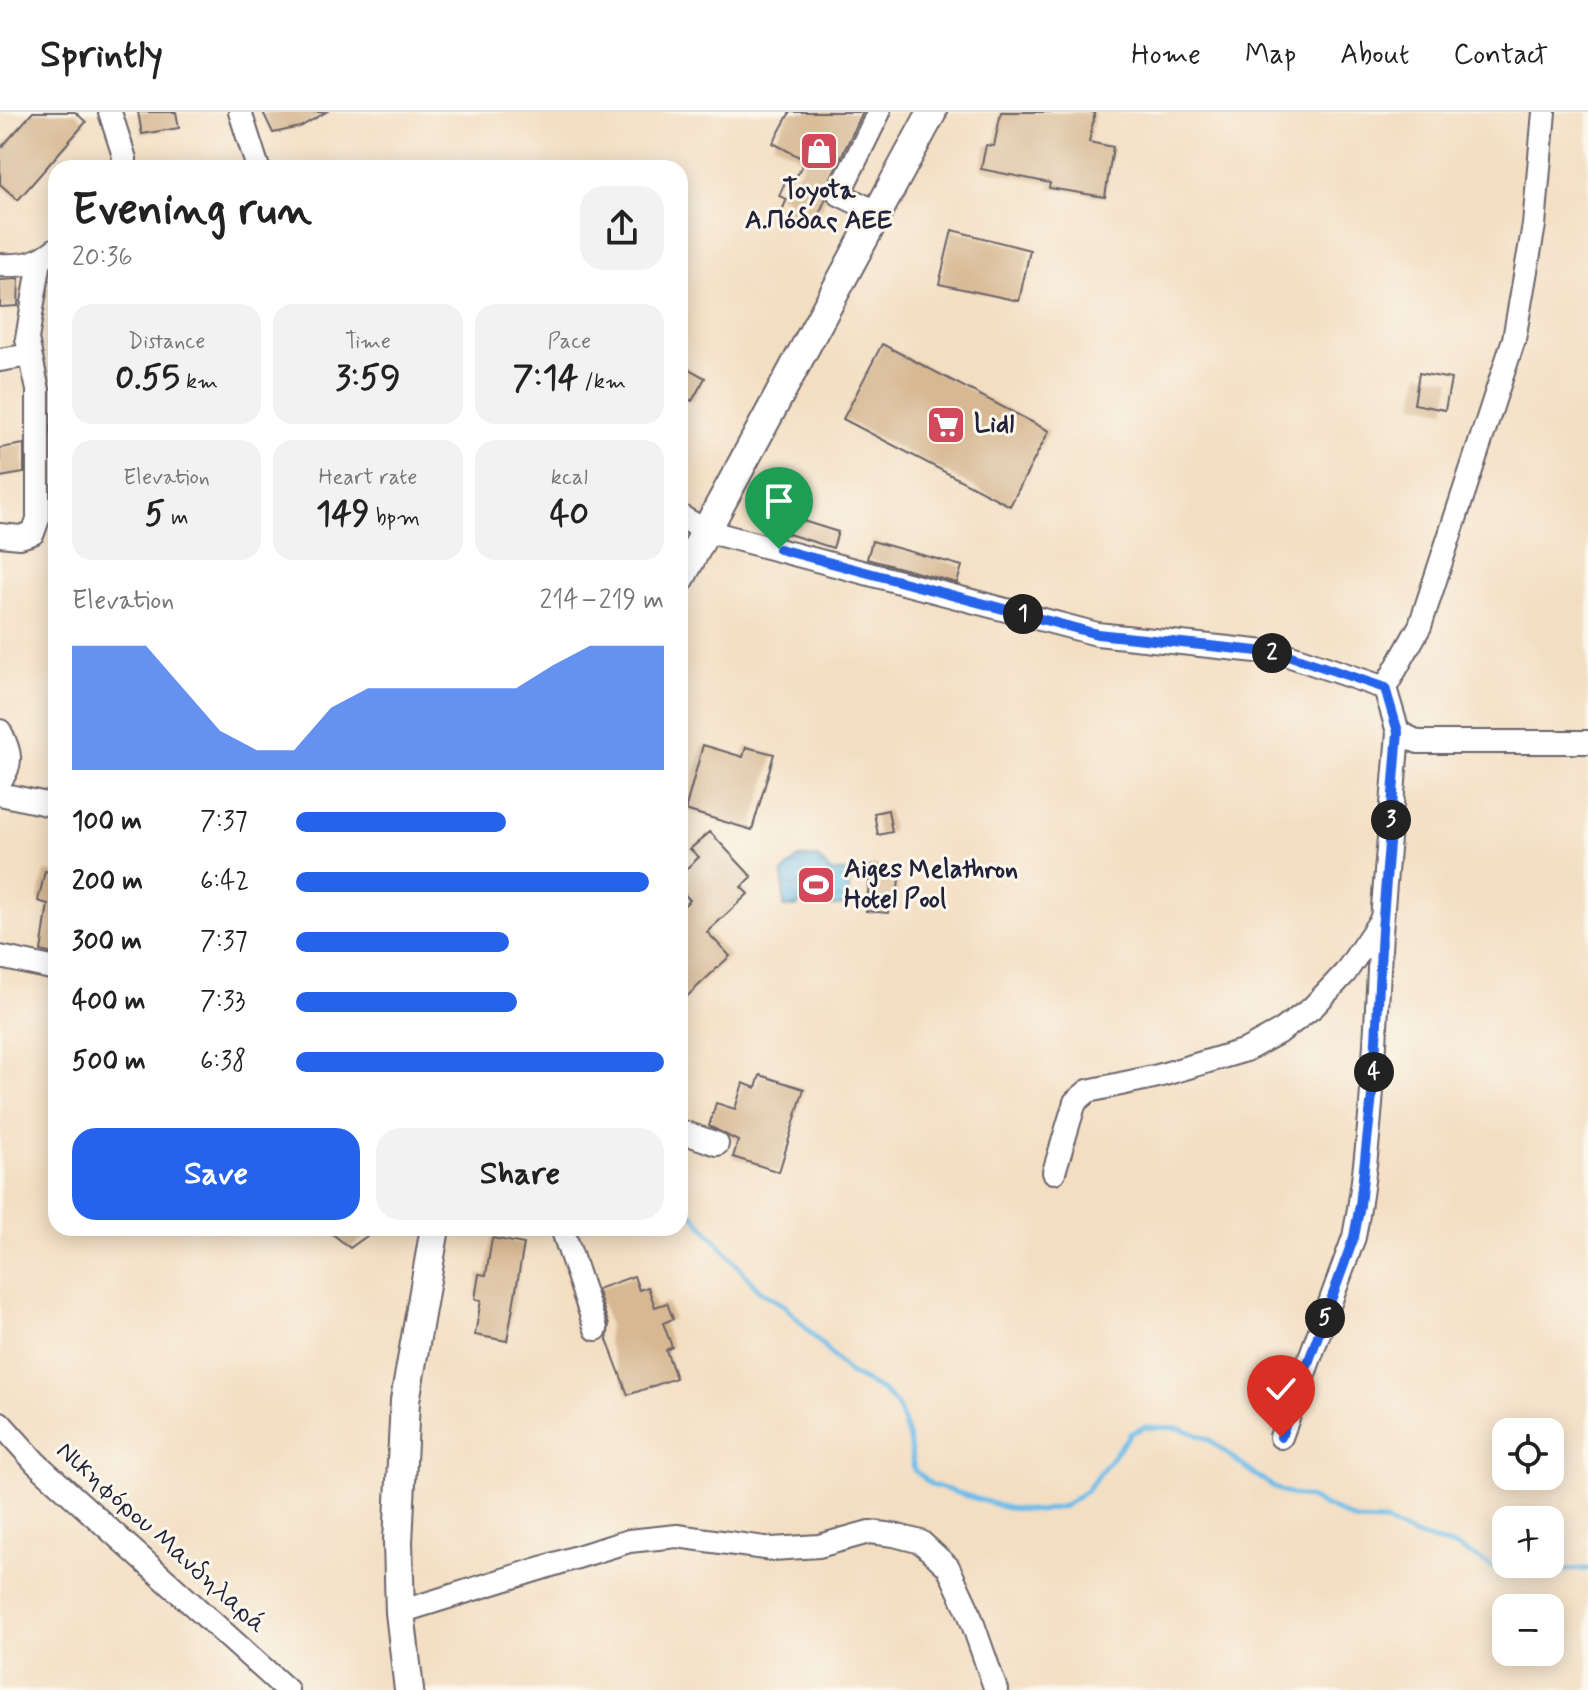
<!DOCTYPE html>
<html lang="en">
<head>
<meta charset="utf-8">
<style>
  :root { --surface:#fff; --page:#f2f2f2; --text:#222; --muted:#767676; --line:#e0e0e0; --accent:#2563eb }
  body { margin:0; font-family:Mynerve,sans-serif; background:var(--page); color:var(--text); height:100vh; display:flex; flex-direction:column; font-size:30px; white-space:nowrap }
  * { box-sizing:border-box; margin:0 }
  p { font-size:26px; color:var(--muted) }
  .icon { flex:none; width:44px; height:44px; fill:none; stroke:currentColor; stroke-width:2; stroke-linecap:round; stroke-linejoin:round }
  .map { position:relative; flex:1; overflow:hidden }
  .side { position:absolute; left:48px; top:48px; width:640px; height:1076px; display:flex; flex-direction:column; background:var(--surface); border-radius:24px; box-shadow:0 4px 20px #0003 }
  .side>* { flex:none }
  .buttons { position:absolute; left:1492px; top:1306px; display:grid; gap:16px }
  .buttons a { display:grid; place-items:center; width:72px; height:72px; border-radius:16px; background:var(--surface); box-shadow:0 4px 20px #0003; font-size:40px }
  .pin { position:absolute; display:grid; place-items:center; width:68px; height:68px; color:#fff; margin:-82px -34px; border-radius:50% 50% 50% 0; rotate:-45deg; box-shadow:0 0 8px #0007 }
  .pin .icon { rotate:45deg }
  .km { position:absolute; width:40px; height:40px; margin:-20px; border-radius:50%; background:#222; color:#fff; font-size:22px; line-height:40px; text-align:center }
  .round { display:grid; place-items:center; flex:none; width:84px; height:84px; border-radius:24px; background:var(--page) }
  .head { display:flex; align-items:center; justify-content:space-between; height:136px; padding:0 24px }
  h1 { font-size:44px; font-weight:700; line-height:60px }
  .metrics { display:grid; grid-template-columns:repeat(3,1fr); gap:12px; height:136px; padding:8px 24px }
  .metrics div { display:grid; align-content:center; border-radius:20px; background:var(--page); text-align:center }
  .metrics b { font-size:34px; font-weight:700 }
  .metrics small { font-size:22px; font-weight:400 }
  .metrics p { font-size:22px }
  .chart { height:224px; padding:16px 24px }
  .chart p { display:flex; justify-content:space-between }
  .chart svg { width:100%; height:144px; margin-top:8px; fill:var(--accent); opacity:.7 }
  .button { display:flex; gap:16px; margin-top:auto; padding:16px 24px }
  .button a { flex:1; height:92px; border-radius:24px; background:var(--accent); color:#fff; font-size:32px; font-weight:700; line-height:92px; text-align:center }
  .button a+a { background:var(--page); color:var(--text) }
  ul { padding:0 24px; list-style:none; font-size:26px }
  li { display:grid; grid-template-columns:128px 96px 1fr; align-items:center; height:60px }
  li i { height:20px; border-radius:10px; background:var(--accent) }
  header { display:flex; align-items:center; gap:48px; box-sizing:border-box; height:112px; padding:0 40px; background:var(--surface); border-bottom:2px solid var(--line) }
  header strong { font-size:38px }
  nav { display:flex; gap:44px; margin-inline-start:auto; font-size:28px }
  .map>svg:first-child { display:block }
  .water { fill:url(#water-waves); stroke:#486f92; stroke-width:2 }
  .lines { fill:none; stroke-linecap:round; stroke-linejoin:round }
  .stream { stroke:#6dbce8; stroke-width:5 }
  .building { fill:#d7b893 }
  .minor-casing { stroke:#6b646a; stroke-width:26 }
  .major-casing { stroke:#6b646a; stroke-width:32 }
  .minor { stroke:#fff; stroke-width:22 }
  .major { stroke:#fff; stroke-width:28 }
  .route-casing { stroke:#fff; stroke-width:16 }
  .route { stroke:#2563eb; stroke-width:10 }
  .labels { text-anchor:middle; dominant-baseline:central; stroke-width:6; stroke-linejoin:round; paint-order:stroke }
  .poi-label { font-size:26px; font-weight:bold; fill:#22223b; stroke:#fbf7ec; text-anchor:start }
  .street-label { font-size:26px; fill:#22223b; stroke:#fbf7ec }
</style>
</head>
<body>
<header>
<strong>Sprintly</strong>
<nav><a>Home</a><a>Map</a><a>About</a><a>Contact</a></nav>
</header>
<div class="map">
<svg width="1588" height="1578" viewBox="0 0 1588 1578">
  <defs>
    <pattern id="water-waves" width="16" height="10" patternUnits="userSpaceOnUse" patternTransform="scale(2)"><rect width="16" height="10" fill="#6dbce8"/><path d="M0 5q4-4 8 0t8 0" fill="none" stroke="#5ea1c8"/></pattern>
  </defs>
  <rect width="100%" height="100%" fill="#fbf7ec"/>
  <filter id="ink" filterUnits="userSpaceOnUse"><feTurbulence type="fractalNoise" baseFrequency=".0125" numOctaves="2"/><feDisplacementMap in="SourceGraphic" scale="16" xChannelSelector="R" yChannelSelector="G"/><feConvolveMatrix kernelMatrix="1 2 1 2 8 2 1 2 1" color-interpolation-filters="sRGB"/></filter>
  <filter id="wash" filterUnits="userSpaceOnUse"><feTurbulence type="fractalNoise" baseFrequency=".006" numOctaves="4" result="noise"/><feDisplacementMap in="SourceGraphic" scale="32" xChannelSelector="R" yChannelSelector="G"/><feGaussianBlur stdDeviation="1.8" result="paint"/><feColorMatrix in="noise" values="0 0 0 0 0 0 0 0 0 0 0 0 0 0 0 0 0 1.4 0 .05"/><feComposite in="paint" operator="in"/></filter>
  <g filter="url(#wash)">
    <rect width="100%" height="100%" fill="#f3dec2"/>
    <path class="water" d="M817 745 831 760H850L848 793 818 795 811 786 802 787 797 795H784L783 761 798 746Z"/>
    <g class="lines">
      <path class="stream" d="M680 1092 691 1100 759 1178 785 1194 849 1261 883 1279 898 1294 909 1327 914 1358 932 1373 1007 1396 1039 1399 1064 1394 1086 1379 1131 1321 1145 1315 1180 1316 1208 1327 1254 1362 1282 1380 1309 1386 1357 1409 1386 1410 1413 1423 1459 1436 1497 1457 1513 1460 1588 1457"/>
    </g>
    <g id="blocks">
      <path class="building" d="M33 0H75L86 10 18 88 0 72V37Z
        M138 0H176L179 16 142 22Z
        M263 0H326L300 15 273 21Z
        M790 0H863L826 76V86L813 117 780 103 787 87 779 84 786 68 793 71 805 48 773 31Z
        M1001 0H1095L1089 30 1113 35 1105 85 1049 76 1050 71 981 57 986 33 994 34Z
        M952 118 1030 138 1019 189 939 172Z
        M19 167 18 194 0 195V168Z
        M882 232 1049 319 1010 394 843 307Z
        M680 252 705 266 692 289 680 283Z
        M1419 261 1451 267 1445 298 1414 292Z
        M24 332V361L0 365V336Z
        M765 397 838 420 833 436 760 413Z
        M872 429 962 454 957 471 867 447Z
        M703 633 743 645 746 635 774 642 752 718 685 698Z
        M888 698 892 720 878 723 874 701Z
        M710 720 752 765 741 775 748 782 707 820 730 844 680 891V797L690 788 680 778V763L699 745 690 737Z
        M871 753 889 755 888 765 899 766 897 789 889 788 888 801 866 799Z
        M45 759 56 761V843L41 839 48 792 38 789Z
        M760 963 804 977 779 1060 733 1045 738 1029 709 1014 716 991 735 997 743 971 756 976Z
        M325 1116H378L350 1136Z
        M492 1126 524 1132 507 1229 475 1223 481 1188 475 1187 479 1162 486 1163Z
        M634 1164 639 1178 648 1175 655 1195 667 1191 673 1207 663 1211 672 1235 666 1238 676 1266 628 1283 607 1228 609 1213 597 1177Z"/>
    </g>
  </g>
  <g filter="url(#ink)">
    <use href="#blocks" fill-opacity="0" stroke="#6b646a" stroke-width="2"/>
    <g class="lines">
      <g class="minor-casing">
        <path id="minor" d="M110 0 125 47 120 56
          M240 0 258 56
          M878 101 839 82 879 0
          M0 153C24 154 37 152 56 137
          M0 248 30 243
          M680 404 706 419 1097 522 1285 542 1385 576 1398 620 1418 630H1588
          M0 423 20 425 33 421 38 407V278L27 227 40 149
          M1385 576 1420 514 1514 227 1534 113 1544 0
          M0 619C10 639 14 651 0 669
          M0 682 56 694
          M0 845 56 857
          M680 1019 717 1032
          M1054 1060 1075 990 1088 979 1158 964 1246 938 1281 919 1313 895 1345 861 1381 808
          M562 1116 596 1217
          M0 1311 36 1351 287 1578
          M1281 1325 1354 1125C1373 1025 1375 923 1381 821 1386 754 1393 687 1398 620
          M400 1500 629 1429 677 1424 772 1437 819 1434 869 1420 894 1423 921 1430 948 1455 968 1498 996 1578"/>
      </g>
      <g class="major-casing">
        <path id="major" d="M680 467 932 0
          M409 1578 400 1500 398 1430 405 1289 435 1116"/>
      </g>
      <use href="#minor" class="minor"/>
      <use href="#major" class="major"/>
    </g>
  </g>
  <g class="lines" filter="url(#ink)">
    <g class="route-casing">
      <path id="route" d="M779 437 1097 522 1285 542 1385 576 1398 620 1382 818 1374 965 1360 1093 1354 1125 1281 1325"/>
    </g>
    <use href="#route" class="route"/>
  </g>
  <defs>
    <g id="shop-square" transform="scale(2)"><rect x="-9" y="-9" width="18" height="18" rx="4" fill="#d1495b" stroke="#fbf7ec"/><path d="M-5-2.5h2.3a2.7 3.5 0 0 1 5.4 0H5L5.5 6h-11ZM-1.5-2.5h3a1.5 2.3 0 0 0-3 0Z" fill="#fff"/></g>
    <g id="supermarket-square" transform="scale(2)"><rect x="-9" y="-9" width="18" height="18" rx="4" fill="#d1495b" stroke="#fbf7ec"/><path d="M-6-5.5h2.5l.6 2H6L4.5 2H-2.5L-4.4-4H-6ZM-1.5 3.2a1.3 1.3 0 1 0 .1 0ZM3 3.2a1.3 1.3 0 1 0 .1 0Z" fill="#fff"/></g>
    <g id="stadium-square" transform="scale(2)"><rect x="-9" y="-9" width="18" height="18" rx="4" fill="#d1495b" stroke="#fbf7ec"/><path d="M0-5a6.5 5 0 1 0 0 10a6.5 5 0 1 0 0-10ZM-3.5-1.8h7v3.6h-7Z" fill="#fff"/></g>
  </defs>
  <g fill-rule="evenodd">
    <use href="#shop-square" x="819" y="39"/>
    <use href="#supermarket-square" x="946" y="313"/>
    <use href="#stadium-square" x="816" y="773"/>
  </g>
  <g class="labels">
    <g class="poi-label">
      <text x="819" y="79" text-anchor="middle">Toyota<tspan x="819" dy="30">Α.Πόδας ΑΕΕ</tspan></text>
      <text x="974" y="313">Lidl</text>
      <text x="844" y="758">Aiges Melathron<tspan x="844" dy="30">Hotel Pool</tspan></text>
    </g>
    <g class="street-label">
      <text transform="translate(161 1426) rotate(42)">Νικηφόρου Μανδηλαρά</text>
    </g>
  </g>
</svg>
<div class="buttons">
<a><svg class="icon" aria-label="locate" viewBox="0 0 24 24"><circle cx="12" cy="12" r="6"/><path d="M12 2v4M12 18v4M2 12h4M18 12h4"/></svg></a>
<a>+</a>
<a>−</a>
</div>
<div class="pin" style="left:779px;top:437px;background:#1e9e55"><svg class="icon" aria-label="arrive" viewBox="0 0 24 24"><path d="M6 21V4h12l-3 4 3 4H6"/></svg></div>
<div class="pin" style="left:1281px;top:1325px;background:#d93025"><svg class="icon" aria-label="check" viewBox="0 0 24 24"><path d="M5 12l5 5 9-10"/></svg></div>
<b class="km" style="left:1023px;top:502px">1</b>
<b class="km" style="left:1272px;top:541px">2</b>
<b class="km" style="left:1391px;top:708px">3</b>
<b class="km" style="left:1374px;top:960px">4</b>
<b class="km" style="left:1325px;top:1206px">5</b>
<section class="side">
<div class="head"><div><h1>Evening run</h1><p>20:36</p></div><a class="round"><svg class="icon" aria-label="share" viewBox="0 0 24 24"><path d="M12 15V3M7 8l5-5 5 5M5 13v7h14v-7"/></svg></a></div>
<div class="metrics">
<div><p>Distance</p><b>0.55<small> km</small></b></div>
<div><p>Time</p><b>3:59</b></div>
<div><p>Pace</p><b>7:14<small> /km</small></b></div>
</div>
<div class="metrics">
<div><p>Elevation</p><b>5<small> m</small></b></div>
<div><p>Heart rate</p><b>149<small> bpm</small></b></div>
<div><p>kcal</p><b>40</b></div>
</div>
<div class="chart"><p><span>Elevation</span>214–219 m</p>
<svg viewBox="0 0 160 44" preserveAspectRatio="none"><path d="M0 44V6L10 6L20 6L30 19L40 32L50 38L60 38L70 25L80 19L90 19L100 19L110 19L120 19L130 12L140 6L150 6L160 6V44z"/></svg>
</div>
<ul>
<li><b>100 m</b>7:37<i style="width:57%"></i></li>
<li><b>200 m</b>6:42<i style="width:96%"></i></li>
<li><b>300 m</b>7:37<i style="width:58%"></i></li>
<li><b>400 m</b>7:33<i style="width:60%"></i></li>
<li><b>500 m</b>6:38<i style="width:100%"></i></li>
</ul>
<div class="button"><a>Save</a><a>Share</a></div>
</section>
</div>
</body>
</html>
